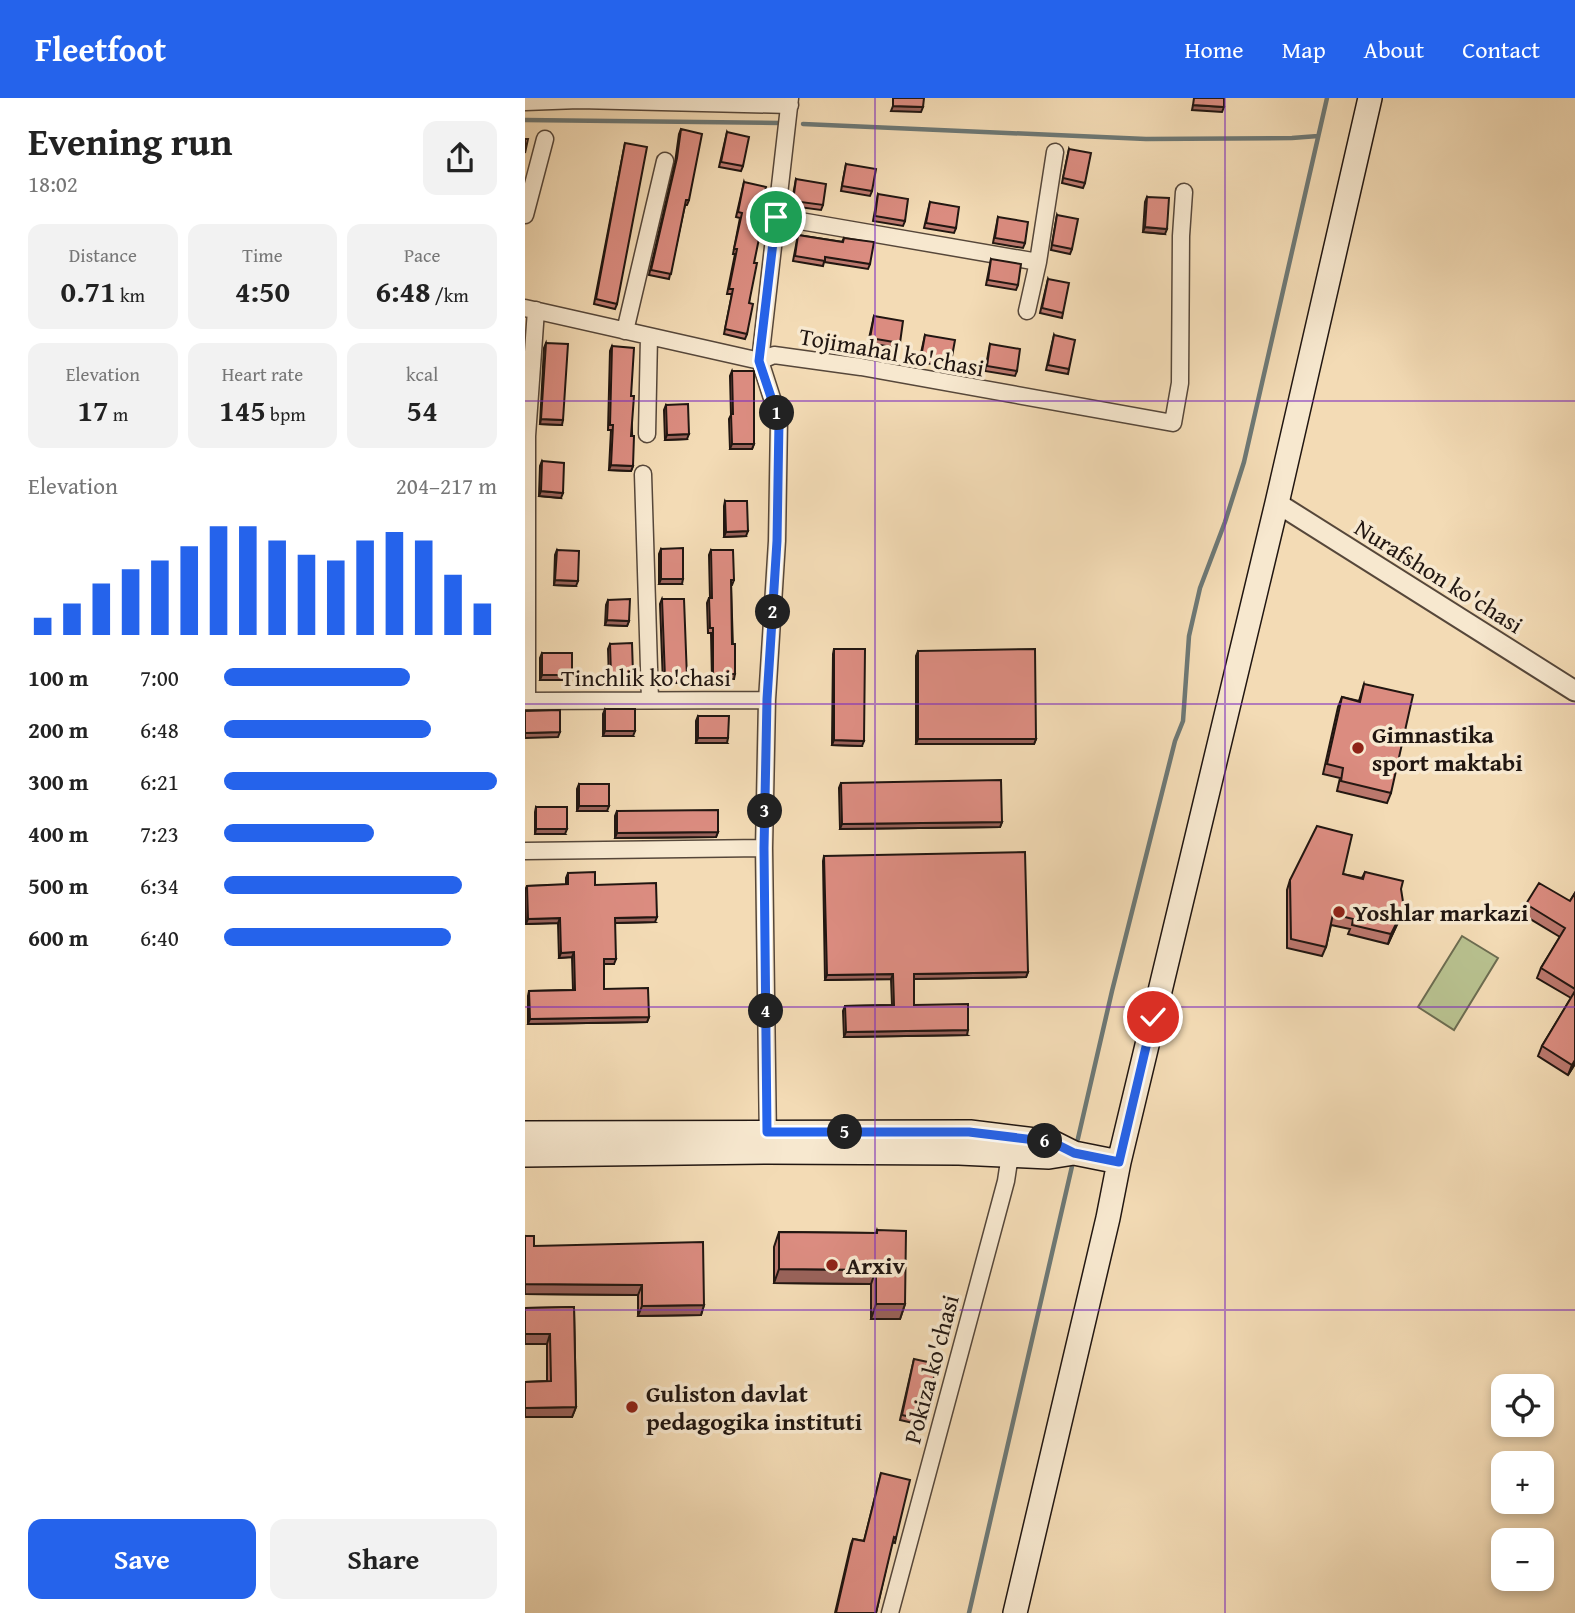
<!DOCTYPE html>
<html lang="en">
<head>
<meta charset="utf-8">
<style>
  :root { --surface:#fff; --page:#f2f2f2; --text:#222; --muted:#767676; --accent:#2563eb }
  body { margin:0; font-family:"Gentium Book Plus",serif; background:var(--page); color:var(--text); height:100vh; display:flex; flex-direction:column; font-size:26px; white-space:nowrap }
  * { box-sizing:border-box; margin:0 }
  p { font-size:23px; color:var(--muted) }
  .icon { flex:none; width:38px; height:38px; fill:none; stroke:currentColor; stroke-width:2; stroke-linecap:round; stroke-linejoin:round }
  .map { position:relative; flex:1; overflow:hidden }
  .sheet { display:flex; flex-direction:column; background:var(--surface); width:525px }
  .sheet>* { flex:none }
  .fabs { position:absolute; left:966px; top:1276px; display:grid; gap:14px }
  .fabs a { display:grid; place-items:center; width:63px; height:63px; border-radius:14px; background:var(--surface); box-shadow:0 4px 10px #0003; font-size:35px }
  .pin { position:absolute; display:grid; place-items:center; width:60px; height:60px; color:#fff; margin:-30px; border:4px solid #fff; border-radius:50%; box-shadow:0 2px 7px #0007 }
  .km { position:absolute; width:35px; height:35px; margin:-18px; border-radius:50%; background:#222; color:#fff; font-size:19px; line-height:35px; text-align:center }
  .round { display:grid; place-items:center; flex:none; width:74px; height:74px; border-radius:14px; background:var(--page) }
  .headline { display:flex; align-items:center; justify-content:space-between; height:119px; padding:0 28px }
  h1 { font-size:38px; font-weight:700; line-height:52px }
  .metrics { display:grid; grid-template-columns:repeat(3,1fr); gap:10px; height:119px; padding:7px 28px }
  .metrics div { display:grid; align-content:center; border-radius:14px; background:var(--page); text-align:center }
  .metrics b { font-size:30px; font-weight:700 }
  .metrics small { font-size:19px; font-weight:400 }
  .metrics p { font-size:19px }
  .chart { height:196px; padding:14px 28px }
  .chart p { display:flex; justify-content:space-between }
  .chart svg { width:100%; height:126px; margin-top:7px; stroke:var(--accent); stroke-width:6 }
  .cta { display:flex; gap:14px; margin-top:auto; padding:14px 28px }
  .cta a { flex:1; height:80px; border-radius:14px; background:var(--accent); color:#fff; font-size:28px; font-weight:700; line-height:80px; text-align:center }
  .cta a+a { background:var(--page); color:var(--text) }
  ul { padding:0 28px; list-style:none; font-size:23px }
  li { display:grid; grid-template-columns:112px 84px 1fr; align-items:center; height:52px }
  li i { height:18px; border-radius:9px; background:var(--accent) }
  header { display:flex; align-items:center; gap:42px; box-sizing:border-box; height:98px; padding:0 35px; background:var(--accent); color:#fff }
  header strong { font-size:33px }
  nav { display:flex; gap:38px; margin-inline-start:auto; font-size:24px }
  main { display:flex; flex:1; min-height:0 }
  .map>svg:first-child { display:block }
  .green { fill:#b8c18f; stroke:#6c6c50; stroke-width:2 }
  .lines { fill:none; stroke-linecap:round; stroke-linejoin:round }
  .stream { stroke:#6d7875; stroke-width:4.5 }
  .minor-casing { stroke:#56473a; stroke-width:19 }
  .tertiary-casing { stroke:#56473a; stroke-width:23 }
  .secondary-casing { stroke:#211611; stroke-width:26 }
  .minor { stroke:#f7e8cf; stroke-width:16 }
  .tertiary { stroke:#f7e8cf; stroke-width:19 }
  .secondary { stroke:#f7e8cf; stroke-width:23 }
  .wall { fill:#bc786e; stroke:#211611; stroke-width:2 }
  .shaded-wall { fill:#99625a; stroke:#211611; stroke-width:2 }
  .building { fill:#db8c80; stroke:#211611; stroke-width:2 }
  .route-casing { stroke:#fff; stroke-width:14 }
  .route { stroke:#2563eb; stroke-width:9 }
  .grid { fill:none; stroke:#7b2cbf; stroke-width:2; stroke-opacity:0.55 }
  .poi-dot { fill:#8f2418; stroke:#f7e8cf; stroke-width:2.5 }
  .labels { text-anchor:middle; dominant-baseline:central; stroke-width:7; stroke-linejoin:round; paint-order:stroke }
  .street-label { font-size:24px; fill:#211611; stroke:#f7e8cf }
  .poi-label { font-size:24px; font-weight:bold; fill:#211611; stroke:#f7e8cf; text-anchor:start }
</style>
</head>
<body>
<header>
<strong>Fleetfoot</strong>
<nav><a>Home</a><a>Map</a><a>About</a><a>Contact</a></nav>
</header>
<main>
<section class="sheet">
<div class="headline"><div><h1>Evening run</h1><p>18:02</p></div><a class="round"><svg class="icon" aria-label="share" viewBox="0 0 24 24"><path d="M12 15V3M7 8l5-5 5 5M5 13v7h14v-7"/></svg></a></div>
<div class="metrics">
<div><p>Distance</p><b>0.71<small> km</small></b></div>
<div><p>Time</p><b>4:50</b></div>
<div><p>Pace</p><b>6:48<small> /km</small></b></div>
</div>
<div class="metrics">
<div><p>Elevation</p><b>17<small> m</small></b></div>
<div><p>Heart rate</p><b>145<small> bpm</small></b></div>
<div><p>kcal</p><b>54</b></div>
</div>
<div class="chart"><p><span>Elevation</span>204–217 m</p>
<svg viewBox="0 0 160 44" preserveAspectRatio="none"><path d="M5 44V38M15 44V33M25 44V26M35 44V21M45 44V18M55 44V13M65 44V6M75 44V6M85 44V11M95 44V16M105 44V18M115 44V11M125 44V8M135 44V11M145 44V23M155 44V33"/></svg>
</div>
<ul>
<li><b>100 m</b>7:00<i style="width:68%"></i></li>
<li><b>200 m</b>6:48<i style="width:76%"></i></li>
<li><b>300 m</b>6:21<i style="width:100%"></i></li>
<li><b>400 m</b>7:23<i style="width:55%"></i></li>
<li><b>500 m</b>6:34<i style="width:87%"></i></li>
<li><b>600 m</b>6:40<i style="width:83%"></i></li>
</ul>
<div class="cta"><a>Save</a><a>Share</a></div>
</section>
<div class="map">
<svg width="1050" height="1515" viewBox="0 0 1050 1515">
  <rect width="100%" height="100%" fill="#f3dbb5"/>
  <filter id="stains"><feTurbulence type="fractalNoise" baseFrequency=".00286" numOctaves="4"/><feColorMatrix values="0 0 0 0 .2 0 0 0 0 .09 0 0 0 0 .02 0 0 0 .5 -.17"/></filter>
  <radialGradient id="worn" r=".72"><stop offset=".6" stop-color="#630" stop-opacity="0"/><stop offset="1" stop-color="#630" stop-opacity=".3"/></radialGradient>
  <path class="green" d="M937 838 973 860 929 932 893 909Z"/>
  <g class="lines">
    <path class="stream" d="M0 22 254 25
      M278 26 621 41 767 40 793 38
      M551 1049 587 893 650 643 658 623 664 538 675 490 700 424 719 364 802 0
      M444 1515 548 1064"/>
    <g class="minor-casing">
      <path id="minor" d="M0 4 54 2 265 7
        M0 117 20 41
        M252 119 513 164
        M0 210 235 263 249 257 336 269 648 325 655 285 656 138 659 94
        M502 213 513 164 530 54
        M100 233 140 63
        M122 336 124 238
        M118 376 125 602
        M0 603 242 602
        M2 603V338L11 212
        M0 753 239 750
        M243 1044 239 750 242 602 252 443 254 322 235 263 265 0
        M365 1515 481 1083 486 1050"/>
    </g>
    <g class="tertiary-casing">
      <path id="tertiary" d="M752 405 1050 593"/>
    </g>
    <g class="secondary-casing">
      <path id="secondary" d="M0 1035 445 1034 527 1044 549 1055 594 1064
        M0 1057 243 1054 434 1055 524 1059 549 1055
        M490 1515 583 1120 594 1064 752 405 845 0"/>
    </g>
    <use href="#minor" class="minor"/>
    <use href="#tertiary" class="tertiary"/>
    <use href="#secondary" class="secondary"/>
  </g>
  <path class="wall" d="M156 31 164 102 162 107H160L144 181 124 177 150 65 154 36Z
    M202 34 218 68 216 73 194 69Z
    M100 45 92 206 90 211 69 206Z
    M544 51 560 85 558 90 537 85Z
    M321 66 347 93 345 98 316 93Z
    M271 81 298 107 296 112 266 108Z
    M219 84 233 125 224 205 222 236 220 241 199 236 207 196H202L210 156H208L215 120 211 119Z
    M353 96 380 123 378 128 348 123Z
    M622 99 640 136 618 134 620 104Z
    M405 104 431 130 429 135 399 130Z
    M532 117 547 151 545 156 526 152Z
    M473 119 500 145 498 150 468 145Z
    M273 137 317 144 319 140 345 166 343 171 299 164 298 168 268 163Z
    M466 161 493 187 491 192 461 187Z
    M523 181 538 215 537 220 515 215Z
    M349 218 375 245 373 250 343 245Z
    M400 237 426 264 424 269 394 264Z
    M529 237 544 271 543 276 521 272Z
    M21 245 37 327 15 326 19 250Z
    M465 246 492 273 490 278 460 273Z
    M87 248 106 298 108 368 106 373 84 372 86 332H83L85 253Z
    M207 273 229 346 227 351H205L204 321 206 317 205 278Z
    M141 307 162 341 140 342 139 312Z
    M17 363 36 400 14 398 15 368Z
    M200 403 221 438 199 439V408Z
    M136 451 157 486H134V456Z
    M32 452 51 488 29 487 30 457Z
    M186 452 209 482 207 487H206L209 581H187L186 535H183L182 505 184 500H185L184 457Z
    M137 501 160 585H138L135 506Z
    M83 502 104 523 102 528 80 527 81 507Z
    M85 546 106 581H84L83 551Z
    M309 551 337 648 307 647 308 556Z
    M393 553 511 641 509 646H391V558Z
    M17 555 45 582H15V560Z
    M839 586 866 695 862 705 812 693 815 680 798 676 813 609 817 599 834 603Z
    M80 611 108 638H78V616Z
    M173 618 202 645H171V623Z
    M316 685 477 724 475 729 315 731 314 690Z
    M54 686 82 713H52V691Z
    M11 709 40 736H10V714Z
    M92 713 193 734 191 739 90 740V718Z
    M299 758 503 874 501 879 389 881V907L442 937 319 939 318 913 320 908 367 907 366 881 300 882 298 763Z
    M840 774 876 791 875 820 863 846 823 836 825 831 806 827 801 849 797 858 762 850V792L765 782 818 776 837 780Z
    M43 775 70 787 130 824 90 825 89 866H79V891L124 919 122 924 3 926V898L4 893 48 892 47 859 34 860 33 825 1 826 0 792 2 788 41 787V780Z
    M1050 795V966L1043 977 1013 958 1017 948 1046 900 1012 880 1016 870 1035 839 997 816 1001 806 1045 803Z
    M352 1132 380 1206 375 1221H346V1186L249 1185V1149L254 1134 351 1135Z
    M0 1138 9 1148 179 1207 176 1217 113 1218V1197L0 1196Z
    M49 1209 51 1309 47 1319H0V1284L22 1283V1246H0V1210Z
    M389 1261 399 1322 397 1327 375 1322Z
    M356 1375 371 1440 370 1445 367 1444 351 1515H310L326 1446 328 1441 339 1443Z"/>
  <path class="shaded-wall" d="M668 7 699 9 697 14 667 12Z
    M368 8 398 9 396 14 366 13Z
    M620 129 642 131 640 136 618 134Z
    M16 321 38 322 37 327 15 326Z
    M164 336 162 341 140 342 142 337Z
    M207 346H229L227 351H205Z
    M86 367 108 368 106 373 84 372Z
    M16 393 38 395 36 400 14 398Z
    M223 433 221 438 199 439 201 434Z
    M136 481H158L157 486H134Z
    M30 482 53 483 51 488 29 487Z
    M82 522 104 523 102 528 80 527Z
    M86 576H108L106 581H84Z
    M188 576H210L209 581H187Z
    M17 577H47L45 582H15Z
    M140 580H162L160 585H138Z
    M80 633H110L108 638H78Z
    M35 634 33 639 0 640V635Z
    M173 640H203L202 645H171Z
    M393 641H511L509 646H391Z
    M309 642 339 643 337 648 307 647Z
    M54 708H84L82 713H52Z
    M477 724 475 729 315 731 317 726Z
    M11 731H42L40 736H10Z
    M193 734 191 739 90 740 92 735Z
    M879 810 875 820 863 846 866 836Z
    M132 819 130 824 89 825 90 820Z
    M35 820 33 825 1 826 3 821Z
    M49 854 47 859 34 860 36 855Z
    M79 861H91L89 866H77Z
    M503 874 501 879 387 881 389 876Z
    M368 876 366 881 300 882 302 877Z
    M124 919 122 924 3 926 5 921Z
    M443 932 442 937 319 939 321 934Z
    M1050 962V966L1043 977 1047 967Z
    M254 1171 351 1172 346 1186 249 1185Z
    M0 1186 117 1187 113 1197 0 1196Z
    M351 1206H380L375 1221H346Z
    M179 1207 176 1217 113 1218 117 1208Z
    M0 1236H25L22 1246H0Z
    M51 1309 47 1319H0V1310Z"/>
  <path class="building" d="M368 0H399L398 9 368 8Z
    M669 0H699V9L668 7Z
    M156 31 177 36 164 102H161L146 176 126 172 152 60Z
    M202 34 224 39 218 68 196 64Z
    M0 41H3L0 55Z
    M100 45 122 49 92 206 71 201Z
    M544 51 566 55 560 85 538 80Z
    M321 66 351 71 347 93 317 88Z
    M271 81 301 86 298 107 268 103Z
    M219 84 241 89 233 125 237 126 229 165H232L224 205 228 206 222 236 200 231 208 191H204L212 151H209L217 115 213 114Z
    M353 96 383 101 380 123 350 118Z
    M622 99 644 100 642 131 620 129Z
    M405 104 434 109 431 130 401 125Z
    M532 117 553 121 547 151 527 147Z
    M473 119 503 124 500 145 470 140Z
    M273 137 318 144 319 140 349 144 345 166 300 159V163L270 158Z
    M466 161 496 166 493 187 463 182Z
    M523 181 544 185 538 215 517 210Z
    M349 218 378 223 375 245 345 240Z
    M400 237 430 242 426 264 396 259Z
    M529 237 550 242 544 271 523 267Z
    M21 245 43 246 38 322 16 321Z
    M465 246 495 251 492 273 462 268Z
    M87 248 109 250 106 298H109L106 338H109L108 368 86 367 88 327H85Z
    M207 273H229V346H207L206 316H208Z
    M163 306 164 336 142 337 141 307Z
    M17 363 39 365 38 395 16 393Z
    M200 403H222L223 433 201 434Z
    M158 450V481H136V451Z
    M32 452 54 453 53 483 30 482Z
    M186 452H208L209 482H206L207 546H210V576H188V530H185L184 500H187Z
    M105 501 104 523 82 522 83 502Z
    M137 501H159L162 580H140Z
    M107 545 108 576H86L85 546Z
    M309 551H340L339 643 309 642Z
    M510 551 511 641H393V553Z
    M17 555H47V577H17Z
    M839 586 888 597 866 695 816 683 818 670 802 666 817 599 835 604Z
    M80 611H110V633H80Z
    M35 612V634L0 635V613Z
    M173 618H204L203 640H173Z
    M476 682 477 724 317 726 316 685Z
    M54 686H84V708H54Z
    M11 709H42V731H11Z
    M193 712V734L92 735V713Z
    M792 728 827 737 818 776 838 781 840 774 878 783 876 791 879 810 866 836 827 827 828 821 808 816 801 849 766 841 765 782Z
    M500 754 503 874 389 876V907L443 906V932L321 934 320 908 369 907 368 876 302 877 299 758Z
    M70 774V787L131 785 132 819 90 820 91 861H79V891L123 890 124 919 5 921 4 893 50 892 49 854 36 855 35 820 3 821 2 788 43 786V775Z
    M1014 785 1045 803 1050 795V891L1016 870 1040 830 1001 806Z
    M1050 893V962L1047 967 1017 948Z
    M352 1132 381 1133 380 1206H351V1172L254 1171V1134L352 1135Z
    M0 1138H9V1148L178 1144 179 1207 117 1208V1187L0 1186Z
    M49 1209 51 1309 0 1310V1284L26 1283 25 1236H0V1210Z
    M389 1261 412 1266 399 1322 377 1317Z
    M356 1375 385 1382 371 1440 369 1439 351 1515H311L328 1441 339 1443Z"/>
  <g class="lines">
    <g class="route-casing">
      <path id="route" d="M251 119 234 263 254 323 252 443 242 601 239 750 242 1034H444L527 1044 549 1055 594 1064 628 919"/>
    </g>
    <use href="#route" class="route"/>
  </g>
  <path class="grid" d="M350 0V1515M700 0V1515M0 303H1050M0 606H1050M0 909H1050M0 1212H1050"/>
  <g class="poi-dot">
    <circle cx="833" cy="650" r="7"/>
    <circle cx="814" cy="814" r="7"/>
    <circle cx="307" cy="1167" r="7"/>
    <circle cx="107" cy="1309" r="7"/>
  </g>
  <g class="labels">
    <g class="street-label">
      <text transform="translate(367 254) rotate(10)">Tojimahal ko'chasi</text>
      <text transform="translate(914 478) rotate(32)">Nurafshon ko'chasi</text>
      <text x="121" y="579">Tinchlik ko'chasi</text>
      <text transform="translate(406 1271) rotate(-75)">Pokiza ko'chasi</text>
    </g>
    <g class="poi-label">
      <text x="847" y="636">Gimnastika<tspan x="847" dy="28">sport maktabi</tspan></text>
      <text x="828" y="814">Yoshlar markazi</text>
      <text x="321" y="1167">Arxiv</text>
      <text x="121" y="1295">Guliston davlat<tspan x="121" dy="28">pedagogika instituti</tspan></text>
    </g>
  </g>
  <rect width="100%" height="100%" filter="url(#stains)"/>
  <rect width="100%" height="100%" fill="url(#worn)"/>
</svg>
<div class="fabs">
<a><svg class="icon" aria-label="locate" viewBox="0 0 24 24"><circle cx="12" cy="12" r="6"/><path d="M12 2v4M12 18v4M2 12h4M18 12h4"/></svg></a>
<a>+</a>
<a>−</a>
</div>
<div class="pin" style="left:251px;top:119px;background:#1e9e55"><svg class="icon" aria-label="arrive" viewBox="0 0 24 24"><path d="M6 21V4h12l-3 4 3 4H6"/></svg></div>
<div class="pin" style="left:628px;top:919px;background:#d93025"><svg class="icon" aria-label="check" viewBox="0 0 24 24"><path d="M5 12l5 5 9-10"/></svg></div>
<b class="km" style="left:252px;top:315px">1</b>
<b class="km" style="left:248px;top:514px">2</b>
<b class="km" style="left:240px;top:713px">3</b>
<b class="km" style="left:241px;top:913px">4</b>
<b class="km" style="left:320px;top:1034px">5</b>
<b class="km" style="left:520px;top:1043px">6</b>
</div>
</main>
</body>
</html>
